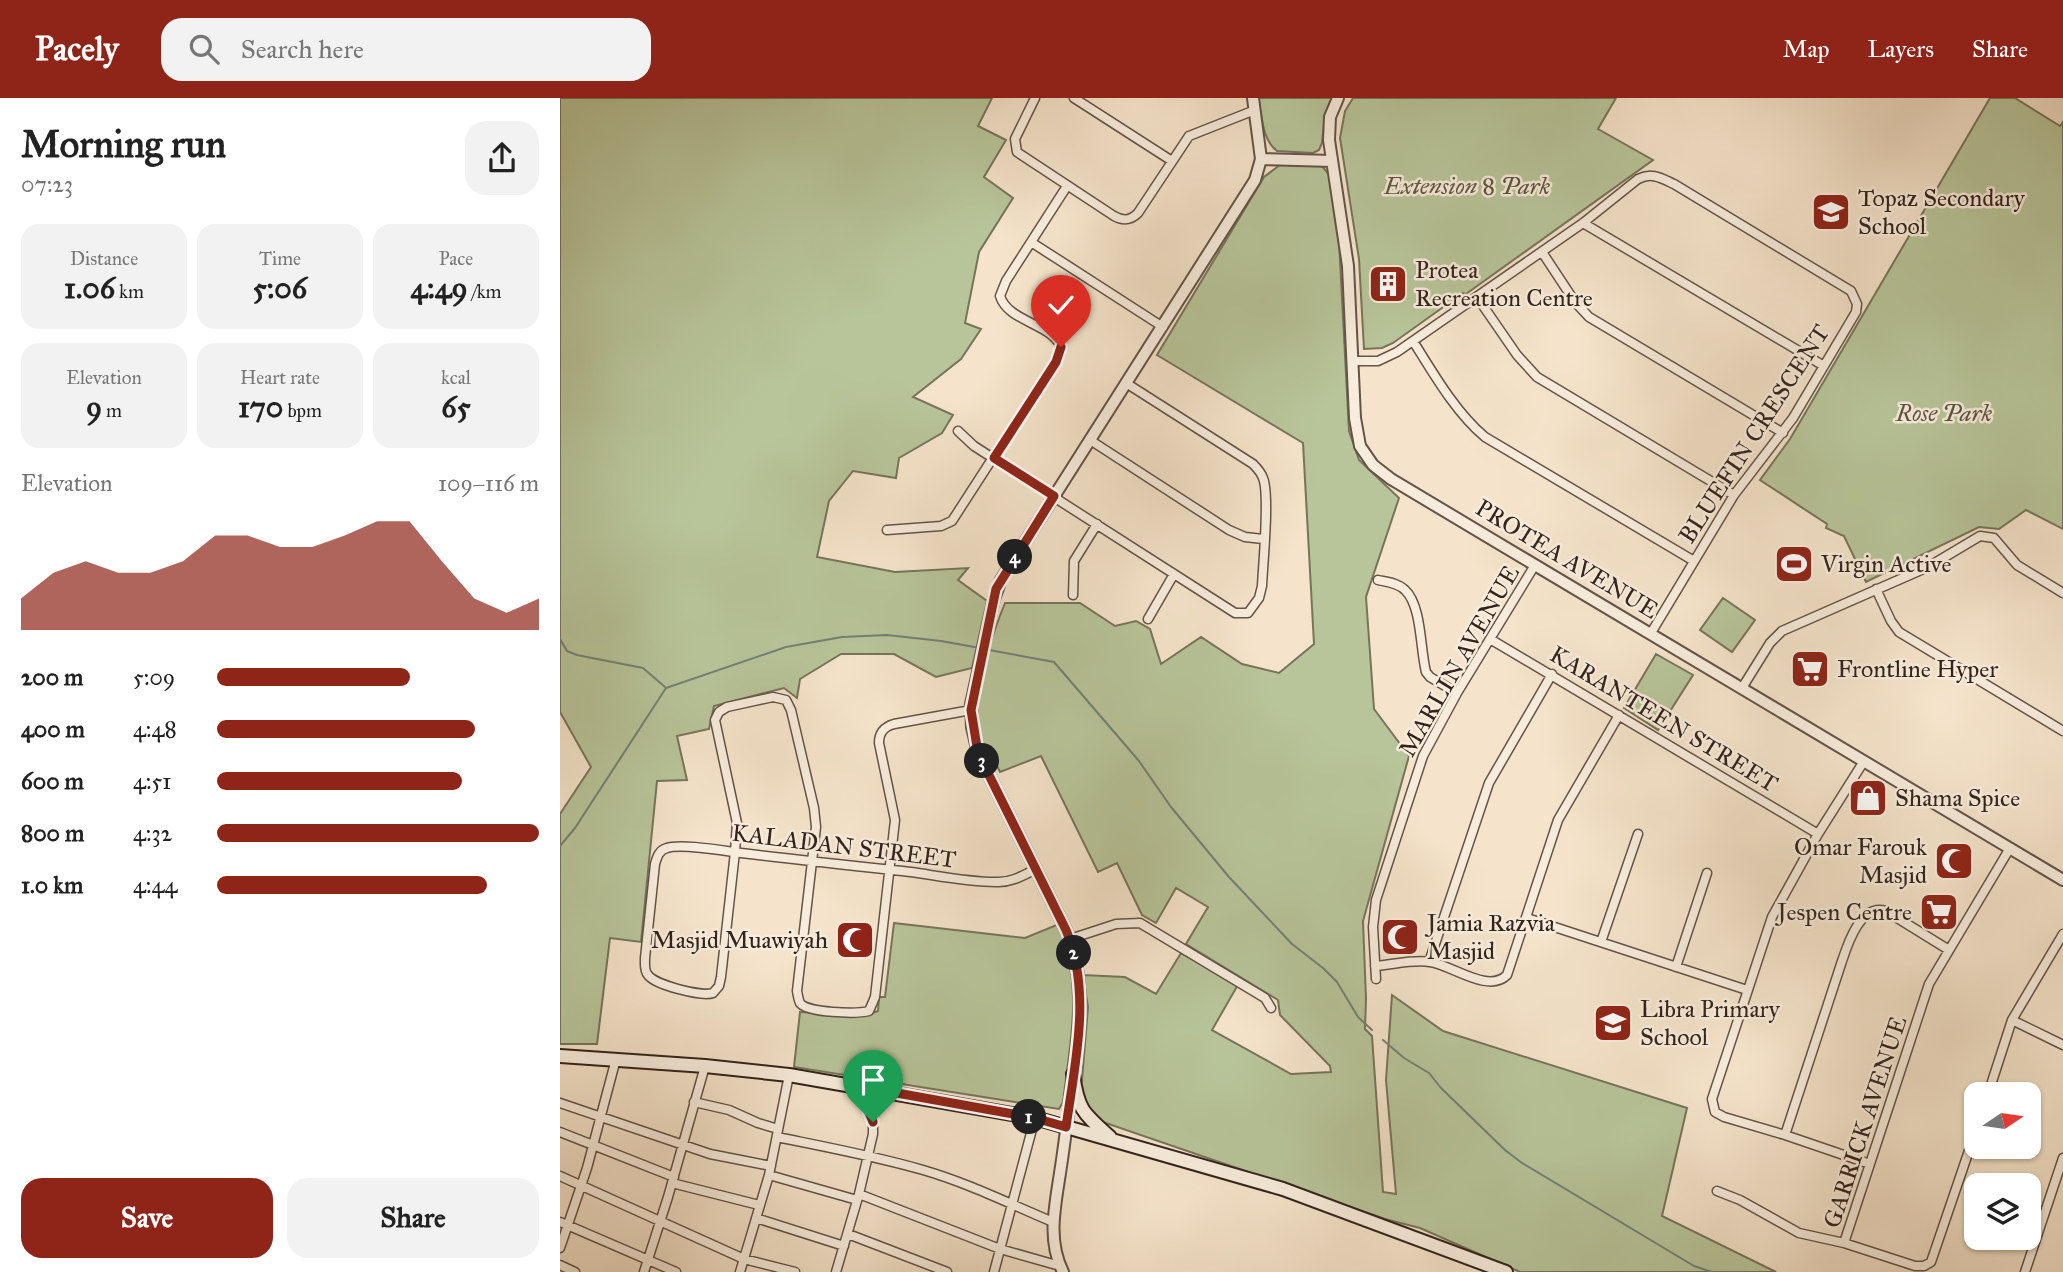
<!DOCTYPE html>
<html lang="en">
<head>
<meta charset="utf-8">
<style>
  :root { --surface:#fff; --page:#f2f2f2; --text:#222; --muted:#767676; --accent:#8f2418 }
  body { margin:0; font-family:"IM FELL Great Primer",serif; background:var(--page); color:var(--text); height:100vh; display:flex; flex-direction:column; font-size:26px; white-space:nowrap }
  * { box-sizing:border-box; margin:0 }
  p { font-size:23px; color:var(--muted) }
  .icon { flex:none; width:38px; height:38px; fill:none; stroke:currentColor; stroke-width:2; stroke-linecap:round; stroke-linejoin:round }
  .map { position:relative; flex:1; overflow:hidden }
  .sheet { display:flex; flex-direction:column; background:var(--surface); width:560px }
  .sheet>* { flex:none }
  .needle { width:46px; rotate:77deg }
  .tools { position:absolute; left:1404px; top:984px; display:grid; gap:14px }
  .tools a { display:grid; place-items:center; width:77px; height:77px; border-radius:14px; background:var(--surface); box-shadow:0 2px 5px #0004; font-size:35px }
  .pin { position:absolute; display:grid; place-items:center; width:60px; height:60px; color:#fff; margin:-72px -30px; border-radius:50% 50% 50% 0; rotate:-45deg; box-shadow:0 0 7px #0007 }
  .pin .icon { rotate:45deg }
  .km { position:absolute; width:35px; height:35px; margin:-18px; border-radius:50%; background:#222; color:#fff; font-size:19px; line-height:35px; text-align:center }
  .round { display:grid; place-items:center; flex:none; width:74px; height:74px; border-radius:21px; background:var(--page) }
  .overview { display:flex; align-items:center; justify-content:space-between; height:119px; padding:0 21px }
  h1 { font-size:38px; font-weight:700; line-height:52px }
  .stats { display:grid; grid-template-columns:repeat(3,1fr); gap:10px; height:119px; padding:7px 21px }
  .stats div { display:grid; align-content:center; border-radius:18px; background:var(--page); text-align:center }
  .stats b { font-size:30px; font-weight:700 }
  .stats small { font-size:19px; font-weight:400 }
  .stats p { font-size:19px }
  .chart { height:196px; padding:14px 21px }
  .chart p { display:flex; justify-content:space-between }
  .chart svg { width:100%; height:126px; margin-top:7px; fill:var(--accent); opacity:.7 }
  .button { display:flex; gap:14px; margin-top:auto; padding:14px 21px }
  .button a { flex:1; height:80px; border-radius:21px; background:var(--accent); color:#fff; font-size:28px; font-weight:700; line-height:80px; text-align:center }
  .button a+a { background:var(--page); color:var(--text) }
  ul { padding:0 21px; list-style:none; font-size:23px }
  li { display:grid; grid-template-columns:112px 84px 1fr; align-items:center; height:52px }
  li i { height:18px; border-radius:9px; background:var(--accent) }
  header { display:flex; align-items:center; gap:42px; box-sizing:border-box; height:98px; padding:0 35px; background:var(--accent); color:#fff }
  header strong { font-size:33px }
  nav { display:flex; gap:38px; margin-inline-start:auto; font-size:24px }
  .search { width:490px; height:63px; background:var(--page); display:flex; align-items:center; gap:18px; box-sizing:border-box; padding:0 24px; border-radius:21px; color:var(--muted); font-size:26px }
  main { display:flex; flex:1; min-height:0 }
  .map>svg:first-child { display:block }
  .green { fill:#b8c59a; stroke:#76745b; stroke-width:2 }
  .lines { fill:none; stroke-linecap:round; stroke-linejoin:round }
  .stream { stroke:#728177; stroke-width:2 }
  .minor-casing { stroke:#645348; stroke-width:11 }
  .tertiary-casing { stroke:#645348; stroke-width:14 }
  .secondary-casing { stroke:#33231c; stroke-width:16 }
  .minor { stroke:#f8eddd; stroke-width:8 }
  .tertiary { stroke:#f8eddd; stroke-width:10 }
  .secondary { stroke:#f8eddd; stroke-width:12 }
  .route-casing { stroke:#fff; stroke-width:14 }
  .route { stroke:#8f2418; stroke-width:9 }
  .labels { text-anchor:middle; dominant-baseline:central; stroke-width:5; stroke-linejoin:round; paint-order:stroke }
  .park-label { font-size:24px; font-style:italic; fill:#5b5442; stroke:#f8eddd }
  .poi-label { font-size:24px; fill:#33231c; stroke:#f8eddd; text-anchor:start }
  .street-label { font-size:24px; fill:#33231c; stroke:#f8eddd }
</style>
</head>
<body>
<header>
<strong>Pacely</strong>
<div class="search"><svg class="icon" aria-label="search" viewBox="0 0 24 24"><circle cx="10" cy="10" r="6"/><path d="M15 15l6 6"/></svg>Search here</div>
<nav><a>Map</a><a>Layers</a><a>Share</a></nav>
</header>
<main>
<section class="sheet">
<div class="overview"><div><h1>Morning run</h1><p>07:23</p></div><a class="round"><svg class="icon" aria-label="share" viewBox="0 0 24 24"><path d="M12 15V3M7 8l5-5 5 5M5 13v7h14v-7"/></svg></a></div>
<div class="stats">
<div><p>Distance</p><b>1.06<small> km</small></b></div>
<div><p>Time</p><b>5:06</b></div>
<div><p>Pace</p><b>4:49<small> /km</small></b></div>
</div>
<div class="stats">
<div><p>Elevation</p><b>9<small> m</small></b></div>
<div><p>Heart rate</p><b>170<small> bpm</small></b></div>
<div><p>kcal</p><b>65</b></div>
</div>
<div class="chart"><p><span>Elevation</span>109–116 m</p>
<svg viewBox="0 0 160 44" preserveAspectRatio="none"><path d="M0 44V33L10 24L20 20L30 24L40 24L50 20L60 11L70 11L80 15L90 15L100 11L110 6L120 6L130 20L140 33L150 38L160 33V44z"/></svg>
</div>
<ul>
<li><b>200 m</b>5:09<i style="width:60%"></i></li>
<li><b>400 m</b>4:48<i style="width:80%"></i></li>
<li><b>600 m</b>4:51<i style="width:76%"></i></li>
<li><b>800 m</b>4:32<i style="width:100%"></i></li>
<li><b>1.0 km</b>4:44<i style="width:84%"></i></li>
</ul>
<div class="button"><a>Save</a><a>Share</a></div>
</section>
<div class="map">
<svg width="1503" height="1174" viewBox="0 0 1503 1174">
  <rect width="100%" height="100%" fill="#f5e4cb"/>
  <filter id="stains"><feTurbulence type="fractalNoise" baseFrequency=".00286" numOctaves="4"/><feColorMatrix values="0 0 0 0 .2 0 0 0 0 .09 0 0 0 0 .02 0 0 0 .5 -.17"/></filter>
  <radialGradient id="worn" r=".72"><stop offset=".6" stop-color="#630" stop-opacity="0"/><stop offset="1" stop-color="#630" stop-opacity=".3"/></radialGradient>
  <path class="green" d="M0 0H432L418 28 446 42 424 79 453 100 419 154 405 225 421 231 401 261 353 299 393 317 382 335 339 360 336 380 293 373 269 403 257 459 335 474 408 470 398 482 427 503 412 570 376 579 334 556H281L240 581 237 600 224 590 154 608 149 631 117 638 127 682 97 683 81 844 50 840 37 946H0V716L31 669 0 614Z
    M698 0H772L765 16 762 45 759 52 753 55 717 53C702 42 702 17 698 0Z
    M793 0H1056L1038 31 1093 62 906 196 903 195 833 245 822 250 804 251 799 161 780 40 785 13Z
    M1430 0H1455L1500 28 1503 24V431L1466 412 1439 431 1419 429 1306 484 1284 438 1266 430 1267 426 1200 382 1230 341Z
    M721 66 762 68 771 79 779 143 789 333 799 362 839 400 806 499 814 611 849 658 803 823 806 901 805 931 812 938 823 1094 836 1096 826 982 832 897 883 933 1127 1010 1102 1118 1216 1174H960L860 1130 825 1121 534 1021 521 994 528 909 523 877 565 879 596 896 621 855 679 885 652 932 731 976 771 974 770 968 720 917 718 902 626 846 648 809 616 790 596 825 582 817 557 765 538 774 481 658 440 674 432 658 426 660C404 614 427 550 445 505H520L555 528 576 523 590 531 601 566 641 539 682 566 719 575 754 546 743 345 597 257 704 79Z
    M1163 500 1195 522 1172 554 1140 532Z
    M1096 556 1133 577 1098 632 1064 610Z
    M334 825 465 840 499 826C523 893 511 937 503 1004L499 1011 234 969 240 914 306 917 318 913 319 899H325Z"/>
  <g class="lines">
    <path class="stream" d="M0 541 7 553 17 557 83 570 105 589
      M429 552 494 564 579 663 611 709 669 779 732 846 763 870 777 884 798 919 812 932
      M0 748 15 730 106 590 226 549 282 539 327 537 381 543 420 550
      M823 942 844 960 869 975 881 990 945 1052 962 1065 1134 1168 1152 1174"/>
    <g class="minor-casing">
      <path id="minor" d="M475 0 455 41 457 54 554 118C563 123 570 123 578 115L629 38 695 12
        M514 0 612 63
        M1023 125 1264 268
        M471 144 603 229
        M982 154 1015 204 1029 219 1223 335
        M917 199 957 257 977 279 1174 397
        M853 243C873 275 896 315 925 339L1134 463
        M792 263H818L837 254 1023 125 1078 81C1092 74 1101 80 1114 86L1291 193 1297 206 1296 214 1233 320 1174 397 1091 535
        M398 333 414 348 675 515H688L699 500 702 488C703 465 710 397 703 380 701 374 697 370 693 366L566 285
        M530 342 669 432 685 439 703 441
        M327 432 381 428 392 423 500 256 501 249C491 225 448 224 440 198L446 183 507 88
        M818 482C827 484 838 485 845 492 862 508 860 551 866 574L870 579 897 595
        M1316 491 1331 523 1339 534 1503 633
        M513 497 514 463 537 426
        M588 521 614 476
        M930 541 1258 736
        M1182 590 1210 545 1222 533 1368 469 1420 438 1434 440 1457 467 1503 495
        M411 612 334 626C324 629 319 634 319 645L335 722 315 899 309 913C297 916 247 915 240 905 238 901 238 897 237 893L256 729 254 710 231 612 226 602 213 599 167 609 159 614 155 622 177 725 175 754 161 879 159 888 153 895C142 899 95 887 88 877 84 873 85 865 85 860L95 766C97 759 99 752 107 750 120 745 165 753 181 755 238 762 295 768 351 774 379 778 408 784 436 784 451 785 464 777 476 771
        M1304 663 1258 736 1212 819 1152 1001 1155 1014 1164 1019 1225 1037 1310 1066
        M967 820 1187 892
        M510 841 556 826 580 825 705 900 711 910
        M1041 844 1078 736
        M869 864 929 685 992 576
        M815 868C832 867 853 861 870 864 892 867 928 896 947 877L998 722 1059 617
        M1116 869 1147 775
        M816 881 813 829 816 802 863 658 897 595 975 467
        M1452 922 1503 947
        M1428 996 1452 922 1503 836
        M134 1004 169 1012 198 1025 218 1031
        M0 1005 150 1056 211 1068
        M1416 1032 1371 1164 1364 1168H1355L1284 1145 1369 886 1450 750
        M0 1034 114 1079
        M1225 1037 1282 863C1288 845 1301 805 1326 813L1389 852
        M217 1039C266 1049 315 1058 363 1072 408 1085 450 1106 493 1124
        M209 1077 297 1102
        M0 1078 184 1161 235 1174
        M112 1085 199 1107
        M1157 1093 1180 1102 1239 1135 1284 1145
        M299 1096 440 1151 500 1168
        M196 1120 284 1148
        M0 1124 116 1174
        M288 1136 387 1174
        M0 1150 27 1070 56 961
        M0 1167 15 1174
        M84 1174 108 1099 145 968
        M180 1174 209 1077 229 977
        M276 1174 299 1096 313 1036V1024L298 988
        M434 1174 475 1020
        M1465 1174 1503 1060"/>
    </g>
    <g class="tertiary-casing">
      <path id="tertiary" d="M778 0 770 19 769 42 788 168 795 320 800 348 813 367 831 381 938 445 1503 782
        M701 61 772 63
        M503 1174C487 1142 495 1109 500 1075 504 1050 507 1025 510 1000 518 945 529 885 506 832L418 655 412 629 411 606 434 501 441 482 695 82 701 61 693 0"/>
    </g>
    <g class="secondary-casing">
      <path id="secondary" d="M0 958 145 968 229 977 475 1020 723 1091 946 1174
        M513 976C518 1012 523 1015 550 1039"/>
    </g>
    <use href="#minor" class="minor"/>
    <use href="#tertiary" class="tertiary"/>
    <use href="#secondary" class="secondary"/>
  </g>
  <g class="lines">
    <g class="route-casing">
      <path id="route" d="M313 1024 298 988 475 1020 506 1029C515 965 532 894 506 832L418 655 411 612 436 491 494 398 434 360 496 264 501 249"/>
    </g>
    <use href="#route" class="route"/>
  </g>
  <defs>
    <g id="school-square" transform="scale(2.0125)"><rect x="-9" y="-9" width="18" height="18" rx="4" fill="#8f2418" stroke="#f8eddd"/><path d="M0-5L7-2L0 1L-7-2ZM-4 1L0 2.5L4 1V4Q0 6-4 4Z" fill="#fff"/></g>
    <g id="building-square" transform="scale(2.0125)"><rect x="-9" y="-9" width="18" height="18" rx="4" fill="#8f2418" stroke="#f8eddd"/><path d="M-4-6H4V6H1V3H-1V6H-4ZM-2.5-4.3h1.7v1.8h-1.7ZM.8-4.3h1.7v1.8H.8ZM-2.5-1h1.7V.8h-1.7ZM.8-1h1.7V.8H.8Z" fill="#fff"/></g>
    <g id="stadium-square" transform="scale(2.0125)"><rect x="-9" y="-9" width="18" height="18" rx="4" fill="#8f2418" stroke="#f8eddd"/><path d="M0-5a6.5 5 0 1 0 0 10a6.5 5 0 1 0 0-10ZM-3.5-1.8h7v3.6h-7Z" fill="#fff"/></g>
    <g id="supermarket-square" transform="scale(2.0125)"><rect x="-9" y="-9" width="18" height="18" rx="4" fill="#8f2418" stroke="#f8eddd"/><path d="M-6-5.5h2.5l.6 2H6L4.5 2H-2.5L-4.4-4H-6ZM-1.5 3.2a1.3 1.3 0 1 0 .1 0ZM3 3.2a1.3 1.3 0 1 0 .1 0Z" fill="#fff"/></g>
    <g id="shop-square" transform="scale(2.0125)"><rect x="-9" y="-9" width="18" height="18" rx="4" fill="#8f2418" stroke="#f8eddd"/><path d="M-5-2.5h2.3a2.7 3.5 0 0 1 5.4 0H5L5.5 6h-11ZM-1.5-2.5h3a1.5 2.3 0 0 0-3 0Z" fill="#fff"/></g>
    <g id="mosque-square" transform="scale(2.0125)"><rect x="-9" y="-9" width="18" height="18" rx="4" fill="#8f2418" stroke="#f8eddd"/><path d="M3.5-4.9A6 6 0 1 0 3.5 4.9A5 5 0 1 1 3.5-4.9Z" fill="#fff"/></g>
  </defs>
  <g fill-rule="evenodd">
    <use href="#school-square" x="1271" y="114"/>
    <use href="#building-square" x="828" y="186"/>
    <use href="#stadium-square" x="1234" y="466"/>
    <use href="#supermarket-square" x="1250" y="571"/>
    <use href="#shop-square" x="1308" y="700"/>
    <use href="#mosque-square" x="1394" y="763"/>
    <use href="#supermarket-square" x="1379" y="814"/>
    <use href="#mosque-square" x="840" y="839"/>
    <use href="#mosque-square" x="295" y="842"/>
    <use href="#school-square" x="1053" y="925"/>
  </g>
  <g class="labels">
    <g class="park-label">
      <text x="907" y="88">Extension 8 Park</text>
      <text x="1384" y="315">Rose Park</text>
    </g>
    <g class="poi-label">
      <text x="1298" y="100">Topaz Secondary<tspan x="1298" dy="28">School</tspan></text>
      <text x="855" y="172">Protea<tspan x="855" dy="28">Recreation Centre</tspan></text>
      <text x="1261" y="466">Virgin Active</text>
      <text x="1277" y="571">Frontline Hyper</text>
      <text x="1335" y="700">Shama Spice</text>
      <text x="1367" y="749" text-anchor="end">Omar Farouk<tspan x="1367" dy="28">Masjid</tspan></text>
      <text x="1352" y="814" text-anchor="end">Jespen Centre</text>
      <text x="867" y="825">Jamia Razvia<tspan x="867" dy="28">Masjid</tspan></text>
      <text x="268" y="842" text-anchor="end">Masjid Muawiyah</text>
      <text x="1080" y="911">Libra Primary<tspan x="1080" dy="28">School</tspan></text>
    </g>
    <g class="street-label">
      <text transform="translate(1194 336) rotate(-57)">BLUEFIN CRESCENT</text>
      <text transform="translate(1007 461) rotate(31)">PROTEA AVENUE</text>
      <text transform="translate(899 563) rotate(-60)">MARLIN AVENUE</text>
      <text transform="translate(1104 621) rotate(31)">KARANTEEN STREET</text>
      <text transform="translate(284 748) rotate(7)">KALADAN STREET</text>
      <text transform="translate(1305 1024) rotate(-72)">GARRICK AVENUE</text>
    </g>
  </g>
  <rect width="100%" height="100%" filter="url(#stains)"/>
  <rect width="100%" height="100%" fill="url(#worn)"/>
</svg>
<div class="tools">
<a><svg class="needle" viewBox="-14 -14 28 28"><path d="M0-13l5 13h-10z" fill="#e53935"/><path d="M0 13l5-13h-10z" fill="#767676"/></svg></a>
<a><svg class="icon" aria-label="layers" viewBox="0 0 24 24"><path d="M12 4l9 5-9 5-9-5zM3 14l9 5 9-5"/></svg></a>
</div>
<div class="pin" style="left:313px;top:1024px;background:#1e9e55"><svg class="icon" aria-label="arrive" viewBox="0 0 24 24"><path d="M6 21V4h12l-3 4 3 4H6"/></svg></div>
<div class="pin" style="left:501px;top:249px;background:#d93025"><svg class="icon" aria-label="check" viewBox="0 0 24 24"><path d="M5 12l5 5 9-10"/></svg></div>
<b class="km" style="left:469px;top:1019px">1</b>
<b class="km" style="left:514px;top:855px">2</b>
<b class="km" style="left:422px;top:663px">3</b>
<b class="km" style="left:455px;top:459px">4</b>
</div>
</main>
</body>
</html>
